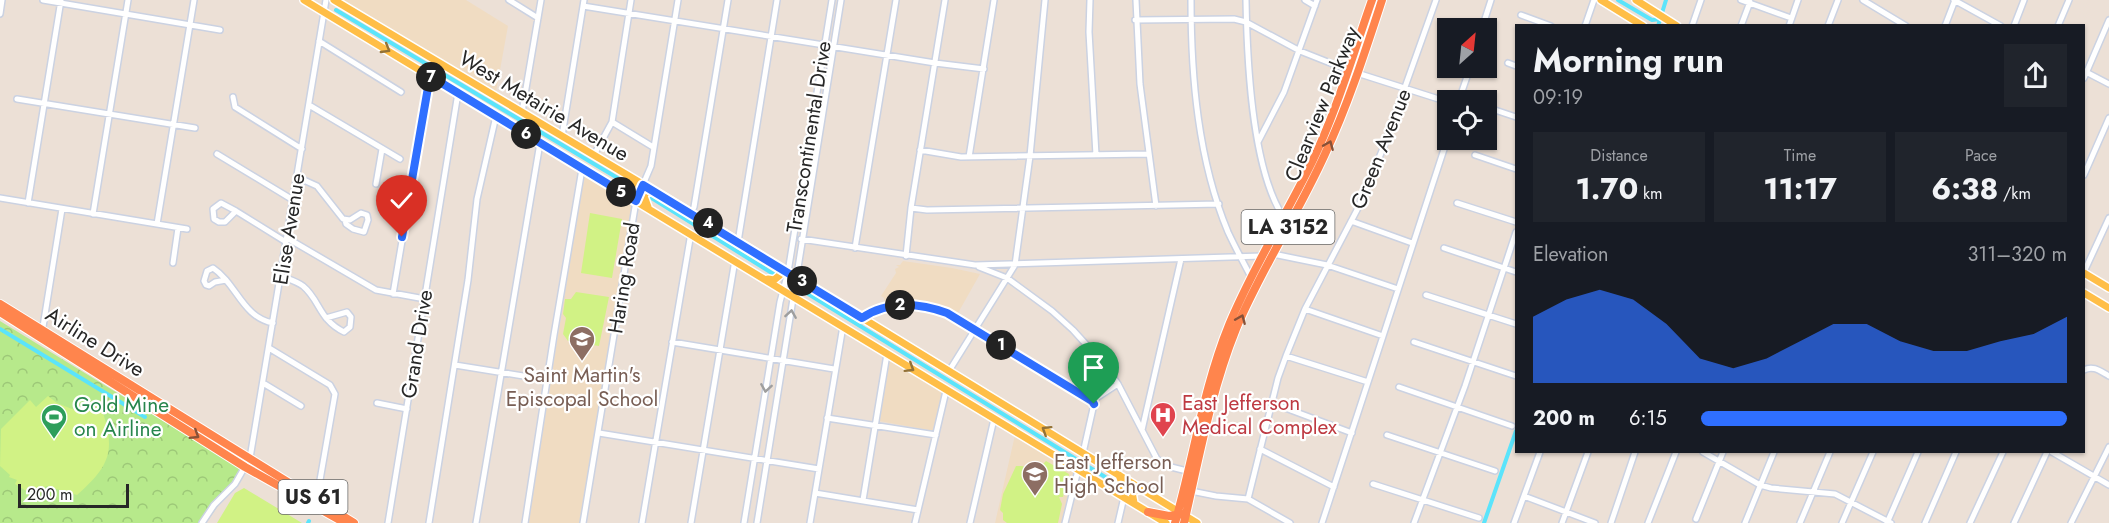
<!DOCTYPE html>
<html lang="en">
<head>
<meta charset="utf-8">
<style>
  :root { --surface:#171b24; --page:#20242c; --text:#f1f3f6; --muted:#9ea1a6; --accent:#2f6fff }
  body { margin:0; font-family:Jost,sans-serif; background:var(--page); color:var(--text); height:100vh; display:flex; flex-direction:column; font-size:22px; white-space:nowrap }
  * { box-sizing:border-box; margin:0 }
  p { font-size:20px; color:var(--muted) }
  .icon { flex:none; width:33px; height:33px; fill:none; stroke:currentColor; stroke-width:2; stroke-linecap:round; stroke-linejoin:round }
  .map { position:relative; flex:1; overflow:hidden }
  .drawer { position:absolute; left:1515px; top:24px; width:570px; height:429px; display:flex; flex-direction:column; background:var(--surface); border-radius:0px; box-shadow:0 2px 4px #0004 }
  .drawer>* { flex:none }
  .needle { width:39px; rotate:27deg }
  .fabs { position:absolute; left:1437px; top:18px; display:grid; gap:12px }
  .fabs a { display:grid; place-items:center; width:60px; height:60px; border-radius:0px; background:var(--surface); box-shadow:0 2px 4px #0004; font-size:30px }
  .scale { position:absolute; left:18px; bottom:15px; width:111px; box-sizing:border-box; padding-left:6px; border:3px solid #272727; border-top:0; font-size:16px; line-height:21px; white-space:nowrap; color:#272727; -webkit-text-stroke:4px #fff; paint-order:stroke }
  .pin { position:absolute; display:grid; place-items:center; width:51px; height:51px; color:#fff; margin:-62px -26px; border-radius:50% 50% 50% 0; rotate:-45deg; box-shadow:0 0 6px #0007 }
  .pin .icon { rotate:45deg }
  .km { position:absolute; width:30px; height:30px; margin:-15px; border-radius:50%; background:#222; color:#fff; font-size:16px; line-height:30px; text-align:center }
  .round { display:grid; place-items:center; flex:none; width:63px; height:63px; border-radius:0px; background:var(--page) }
  .headline { display:flex; align-items:center; justify-content:space-between; height:102px; padding:0 18px }
  h1 { font-size:33px; font-weight:700; line-height:45px }
  .stats { display:grid; grid-template-columns:repeat(3,1fr); gap:9px; height:102px; padding:6px 18px }
  .stats div { display:grid; align-content:center; border-radius:0px; background:var(--page); text-align:center }
  .stats b { font-size:30px; font-weight:700 }
  .stats small { font-size:16px; font-weight:400 }
  .stats p { font-size:16px }
  .chart { height:168px; padding:12px 18px }
  .chart p { display:flex; justify-content:space-between }
  .chart svg { width:100%; height:108px; margin-top:6px; fill:var(--accent); opacity:.7 }
  ul { padding:0 18px; list-style:none; font-size:20px }
  li { display:grid; grid-template-columns:96px 72px 1fr; align-items:center; height:45px }
  li i { height:15px; border-radius:8px; background:var(--accent) }
  .map>svg:first-child { display:block }
  .education { fill:#f0dcc2 }
  .forest { fill:url(#forest-crowns) }
  .pitch { fill:#d1f285 }
  .lines { fill:none; stroke-linecap:round; stroke-linejoin:round }
  .canal { stroke:#5be4fb; stroke-width:4 }
  .minor-casing { stroke:#cbd2e2; stroke-width:8 }
  .major-casing { stroke:#fff; stroke-width:10 }
  .highway-casing { stroke:#fff; stroke-width:10 }
  .minor { stroke:#fff; stroke-width:5 }
  .major { stroke:#ffbe47; stroke-width:7 }
  .highway { stroke:#ff854d; stroke-width:8 }
  .oneway { stroke:#937237 }
  .oneway2 { stroke:#885138 }
  .oneway3 { stroke:#9e9e9e }
  .route-casing { stroke:#fff; stroke-width:12 }
  .route { stroke:#2f6fff; stroke-width:8 }
  .labels { text-anchor:middle; dominant-baseline:central; stroke-width:4.5; stroke-linejoin:round; paint-order:stroke }
  .shield { fill:#fff; stroke:#686868; stroke-width:1.5 }
  .shield-label { font-size:20px; font-weight:bold; fill:#272727 }
  .street-label { font-size:21px; fill:#272727; stroke:#fff }
  .education-label { font-size:21px; fill:#785e54; stroke:#fff }
  .health-label { font-size:21px; fill:#be3a42; stroke:#fff; text-anchor:start }
  .leisure-label { font-size:21px; fill:#27864d; stroke:#fff; text-anchor:start }
</style>
</head>
<body>
<div class="map">
<svg width="2109" height="523" viewBox="0 0 2109 523">
  <defs>
    <pattern id="forest-crowns" width="20" height="18" patternUnits="userSpaceOnUse" patternTransform="scale(1.5)"><rect width="20" height="18" fill="#b7e98b"/><path d="M2 6a3 3 0 1 1 6 0M12 15a3 3 0 1 1 6 0" fill="none" stroke="#9dc878"/></pattern>
  </defs>
  <rect width="100%" height="100%" fill="#ece0d6"/>
  <path class="education" d="M343 0H466L508 26 496 92Z
    M584 173 639 201 583 523H528Z
    M903 261 952 268 980 274 958 313 935 303 923 301H899L885 305 884 298 881 296 896 273 895 269 899 267 896 265H900Z
    M889 358 943 391 934 431 879 421Z
    M1015 435 1076 472 1064 523H995Z"/>
  <path class="forest" d="M0 321 243 470 206 523H0Z"/>
  <path class="pitch" d="M590 213 622 219 612 278 581 273Z
    M576 292 609 297 599 346 568 341 563 334 566 318 563 314 565 299H571Z
    M48 396 57 403 82 413 101 407C116 450 111 465 77 495L46 486 41 493 31 487 28 492 15 484 17 480 9 477 10 475 0 466 1 429 30 400 36 407Z
    M1046 461 1069 474 1063 497H1059L1062 504 1058 523H1007L1003 520V513L1000 510 1003 494 1016 466H1022L1036 471Z
    M244 488 302 523H217L235 493Z"/>
  <g class="lines">
    <path class="canal" d="M1618 0 1652 20 1660 19
      M336 10 631 186
      M1658 26 1666 0
      M650 197 775 275
      M805 292 1110 480
      M0 329 145 417
      M308 523 309 521
      M1484 523 1516 431"/>
    <g class="minor-casing">
      <path id="minor" d="M43 0 220 30
        M509 0 538 18
        M1090 0 1089 32 1096 155
        M1136 0 1140 84 1156 206
        M1191 0C1191 77 1198 160 1228 232 1235 247 1243 262 1251 277
        M1246 0C1247 58 1251 169 1284 218
        M1305 0 1315 6
        M1741 0 1791 18
        M1863 0 1906 26
        M1954 0 2001 26
        M583 6 935 63 984 69
        M0 14 2 0
        M1521 15 1551 26
        M1135 20 1234 19 1246 22 1300 51 1348 70
        M1585 26 1594 0
        M1692 26 1701 0
        M1741 26 1750 2
        M1789 26 1798 0
        M1828 26 1838 0
        M1945 26 1955 0
        M2014 26 2024 0
        M2058 26 2069 0
        M1482 28 1491 0
        M319 41 401 92
        M1508 63 1516 66
        M2084 71 2109 84
        M1357 73 1448 102
        M2084 78 2109 20
        M233 97 235 107 302 149
        M17 99 195 128
        M1459 100 1470 68
        M309 105 400 159
        M1489 108 1516 117
        M522 112 541 0
        M612 122 653 147
        M562 136 584 0
        M1258 142 1284 92 1317 0
        M920 150 961 157 1148 154
        M217 154 293 200
        M594 155 612 122 631 0
        M1475 155 1516 169
        M969 157 994 0
        M2084 175 2109 118
        M297 177 317 186 343 219 350 220 361 213 367 215 368 220 364 232 353 229 346 224 345 220
        M376 184 382 149
        M0 198 187 229
        M28 203 61 0
        M1457 203 1516 222
        M911 208 927 210 1219 204
        M236 211 225 222H219L214 219 213 209 221 203 236 211 286 242
        M691 213 694 207 728 0
        M93 214 128 0
        M1351 221 1412 243
        M157 224 194 0
        M287 238 376 290 425 299
        M801 239 975 265 1262 256
        M738 242 777 0
        M855 248 896 0
        M1444 248 1516 272
        M1273 254 1327 265 1398 289
        M906 256 911 208 945 0
        M173 263 178 228
        M979 267 1007 278 1052 311 1073 330 1103 363 1118 384 1157 459 1171 467 1187 471
        M2084 272 2109 218
        M281 276C288 279 296 281 303 286 320 300 319 320 344 332L350 327 351 317 347 312 326 318
        M226 280 215 282 209 286 206 285 204 281 207 271 213 268C237 284 242 317 273 323
        M393 294 430 76
        M1426 295 1516 324
        M1305 309 1383 336
        M862 318C882 304 910 302 933 308 957 314 977 330 998 343 1029 362 1061 382 1092 401
        M42 333 62 209
        M672 342 834 369
        M1414 342 1516 376
        M269 348 330 385 335 394 316 503
        M1286 356 1368 382
        M455 365 548 380
        M2084 370C2093 365 2100 371 2109 376
        M949 371 1015 265 1030 156 1045 0
        M263 383 301 406
        M1399 387 1512 426
        M1092 401 1118 384
        M377 403 407 409
        M1272 403 1352 433
        M827 418 936 435
        M1142 430 1181 259
        M599 433 819 469
        M1387 435 1495 471
        M1260 449 1334 487
        M1703 452 1760 485 1771 488 1835 494 1891 523
        M2052 452 2109 485
        M1083 453 1094 404 1092 401
        M1373 484 1479 518
        M1191 491 1216 496 1248 499 1290 523
        M815 493 918 510
        M1524 496 1595 523
        M1248 499 1278 378 1286 356 1305 309 1357 210 1384 146 1436 0
        M863 500 887 354
        M1696 519 1723 452
        M202 523 214 505 235 484 250 458 326 0
        M388 523 458 93
        M429 523 468 280 477 199 496 116
        M476 523 540 143
        M525 523 554 335 582 169
        M583 523 636 201 651 166 678 0
        M642 523 691 233
        M691 523 735 260
        M744 523 780 302 788 272 832 0
        M757 523 841 0
        M810 523 843 326
        M915 523 946 391
        M970 523 994 419
        M1065 523 1078 470
        M1118 523 1124 497
        M1322 523 1448 137
        M1414 523 1465 386 1516 232
        M1514 523 1540 452
        M1562 523 1588 452
        M1611 523 1635 452
        M1648 523 1676 452
        M1745 523 1774 452
        M1800 523 1830 452
        M1842 523 1873 452
        M1887 523 1918 452
        M1925 523 1956 452
        M1970 523 2003 452
        M2014 523 2047 452
        M2071 523 2109 447"/>
    </g>
    <g class="major-casing">
      <path id="major" d="M304 0 1166 523
        M334 0 691 213 1197 523
        M1601 0 1643 26
        M1636 0 1677 26
        M622 191 635 190 637 183 634 180
        M648 207 644 196 646 192H654
        M2084 273 2109 288
        M768 279 774 280 780 275V271L776 265
        M2084 293 2109 308
        M1112 490H1118L1123 486 1119 475
        M1134 503 1132 492 1142 489"/>
    </g>
    <g class="highway-casing">
      <path id="highway" d="M0 304 354 523
        M0 312 245 467 345 523
        M1148 512 1169 516 1182 514
        M1175 523C1194 457 1203 389 1229 325 1252 269 1285 217 1312 162 1337 110 1353 54 1372 0
        M1184 523C1199 458 1211 391 1236 329 1261 269 1298 214 1325 154 1348 105 1365 52 1382 0"/>
    </g>
    <use href="#minor" class="minor"/>
    <use href="#major" class="major"/>
    <use href="#highway" class="highway"/>
  </g>
  <defs><path id="oneway-chevron" d="M-2-3.5L2.5 0L-2 3.5" fill="none" stroke-width="1.6" stroke-linecap="round" stroke-linejoin="round" transform="scale(1.5)"/></defs>
  <g class="oneway">
    <use href="#oneway-chevron" transform="translate(386 49) rotate(31)"/>
    <use href="#oneway-chevron" transform="translate(910 368) rotate(32)"/>
    <use href="#oneway-chevron" transform="translate(1046 430) rotate(-148)"/>
  </g>
  <g class="oneway2">
    <use href="#oneway-chevron" transform="translate(1329 145) rotate(-67)"/>
    <use href="#oneway-chevron" transform="translate(1241 319) rotate(-67)"/>
    <use href="#oneway-chevron" transform="translate(195 435) rotate(32)"/>
  </g>
  <g class="oneway3">
    <use href="#oneway-chevron" transform="translate(791 314) rotate(-81)"/>
    <use href="#oneway-chevron" transform="translate(766 388) rotate(99)"/>
  </g>
  <g class="lines">
    <g class="route-casing">
      <path id="route" d="M402 237 430 76 636 201 643 185 862 318C888 300 920 303 947 313L1092 401 1094 404"/>
    </g>
    <use href="#route" class="route"/>
  </g>
  <defs>
    <g id="school-pin" transform="scale(1.35)"><path d="M0 17L-7.5 6A9.5 9.5 0 1 1 7.5 6Z" fill="#8d6e63" stroke="#fff"/><path d="M0-5L7-2L0 1L-7-2ZM-4 1L0 2.5L4 1V4Q0 6-4 4Z" fill="#fff"/></g>
    <g id="hospital-pin" transform="scale(1.35)"><path d="M0 17L-7.5 6A9.5 9.5 0 1 1 7.5 6Z" fill="#e0444e" stroke="#fff"/><path d="M-5-5h3v3.5h4V-5h3V5h-3V1.5h-4V5h-3Z" fill="#fff"/></g>
    <g id="stadium-pin" transform="scale(1.35)"><path d="M0 17L-7.5 6A9.5 9.5 0 1 1 7.5 6Z" fill="#2e9e5b" stroke="#fff"/><path d="M0-5a6.5 5 0 1 0 0 10a6.5 5 0 1 0 0-10ZM-3.5-1.8h7v3.6h-7Z" fill="#fff"/></g>
  </defs>
  <g fill-rule="evenodd">
    <use href="#school-pin" x="582" y="339"/>
    <use href="#hospital-pin" x="1163" y="415"/>
    <use href="#stadium-pin" x="54" y="417"/>
    <use href="#school-pin" x="1035" y="474"/>
  </g>
  <g class="labels">
    <g class="shield">
      <rect x="1241.5" y="210" width="93" height="34" rx="4.5"/>
      <rect x="278.5" y="480" width="69" height="34" rx="4.5"/>
    </g>
    <g class="shield-label">
      <text x="1288" y="227">LA 3152</text>
      <text x="313" y="497">US 61</text>
    </g>
    <g class="street-label">
      <text transform="translate(1322 104) rotate(-68)">Clearview Parkway</text>
      <text transform="translate(544 106) rotate(31)">West Metairie Avenue</text>
      <text transform="translate(809 137) rotate(-81)">Transcontinental Drive</text>
      <text transform="translate(1381 149) rotate(-68)">Green Avenue</text>
      <text transform="translate(289 229) rotate(-81)">Elise Avenue</text>
      <text transform="translate(624 278) rotate(-81)">Haring Road</text>
      <text transform="translate(95 342) rotate(32)">Airline Drive</text>
      <text transform="translate(417 344) rotate(-81)">Grand Drive</text>
    </g>
    <g class="education-label">
      <text x="582" y="375">Saint Martin's<tspan x="582" dy="24">Episcopal School</tspan></text>
      <text x="1054" y="462" text-anchor="start">East Jefferson<tspan x="1054" dy="24">High School</tspan></text>
    </g>
    <g class="health-label">
      <text x="1182" y="403">East Jefferson<tspan x="1182" dy="24">Medical Complex</tspan></text>
    </g>
    <g class="leisure-label">
      <text x="74" y="405">Gold Mine<tspan x="74" dy="24">on Airline</tspan></text>
    </g>
  </g>
</svg>
<div class="fabs">
<a><svg class="needle" viewBox="-14 -14 28 28"><path d="M0-13l5 13h-10z" fill="#e53935"/><path d="M0 13l5-13h-10z" fill="#9ea1a6"/></svg></a>
<a><svg class="icon" aria-label="locate" viewBox="0 0 24 24"><circle cx="12" cy="12" r="6"/><path d="M12 2v4M12 18v4M2 12h4M18 12h4"/></svg></a>
</div>
<div class="scale">200 m</div>
<div class="pin" style="left:1094px;top:404px;background:#1e9e55"><svg class="icon" aria-label="arrive" viewBox="0 0 24 24"><path d="M6 21V4h12l-3 4 3 4H6"/></svg></div>
<div class="pin" style="left:402px;top:237px;background:#d93025"><svg class="icon" aria-label="check" viewBox="0 0 24 24"><path d="M5 12l5 5 9-10"/></svg></div>
<b class="km" style="left:1001px;top:345px">1</b>
<b class="km" style="left:900px;top:305px">2</b>
<b class="km" style="left:802px;top:281px">3</b>
<b class="km" style="left:708px;top:223px">4</b>
<b class="km" style="left:621px;top:192px">5</b>
<b class="km" style="left:526px;top:134px">6</b>
<b class="km" style="left:431px;top:77px">7</b>
<section class="drawer">
<div class="headline"><div><h1>Morning run</h1><p>09:19</p></div><a class="round"><svg class="icon" aria-label="share" viewBox="0 0 24 24"><path d="M12 15V3M7 8l5-5 5 5M5 13v7h14v-7"/></svg></a></div>
<div class="stats">
<div><p>Distance</p><b>1.70<small> km</small></b></div>
<div><p>Time</p><b>11:17</b></div>
<div><p>Pace</p><b>6:38<small> /km</small></b></div>
</div>
<div class="chart"><p><span>Elevation</span>311–320 m</p>
<svg viewBox="0 0 160 44" preserveAspectRatio="none"><path d="M0 44V17L10 10L20 6L30 10L40 20L50 34L60 38L70 34L80 27L90 20L100 20L110 27L120 31L130 31L140 27L150 24L160 17V44z"/></svg>
</div>
<ul>
<li><b>200 m</b>6:15<i style="width:100%"></i></li>
</ul>
</section>
</div>
</body>
</html>
